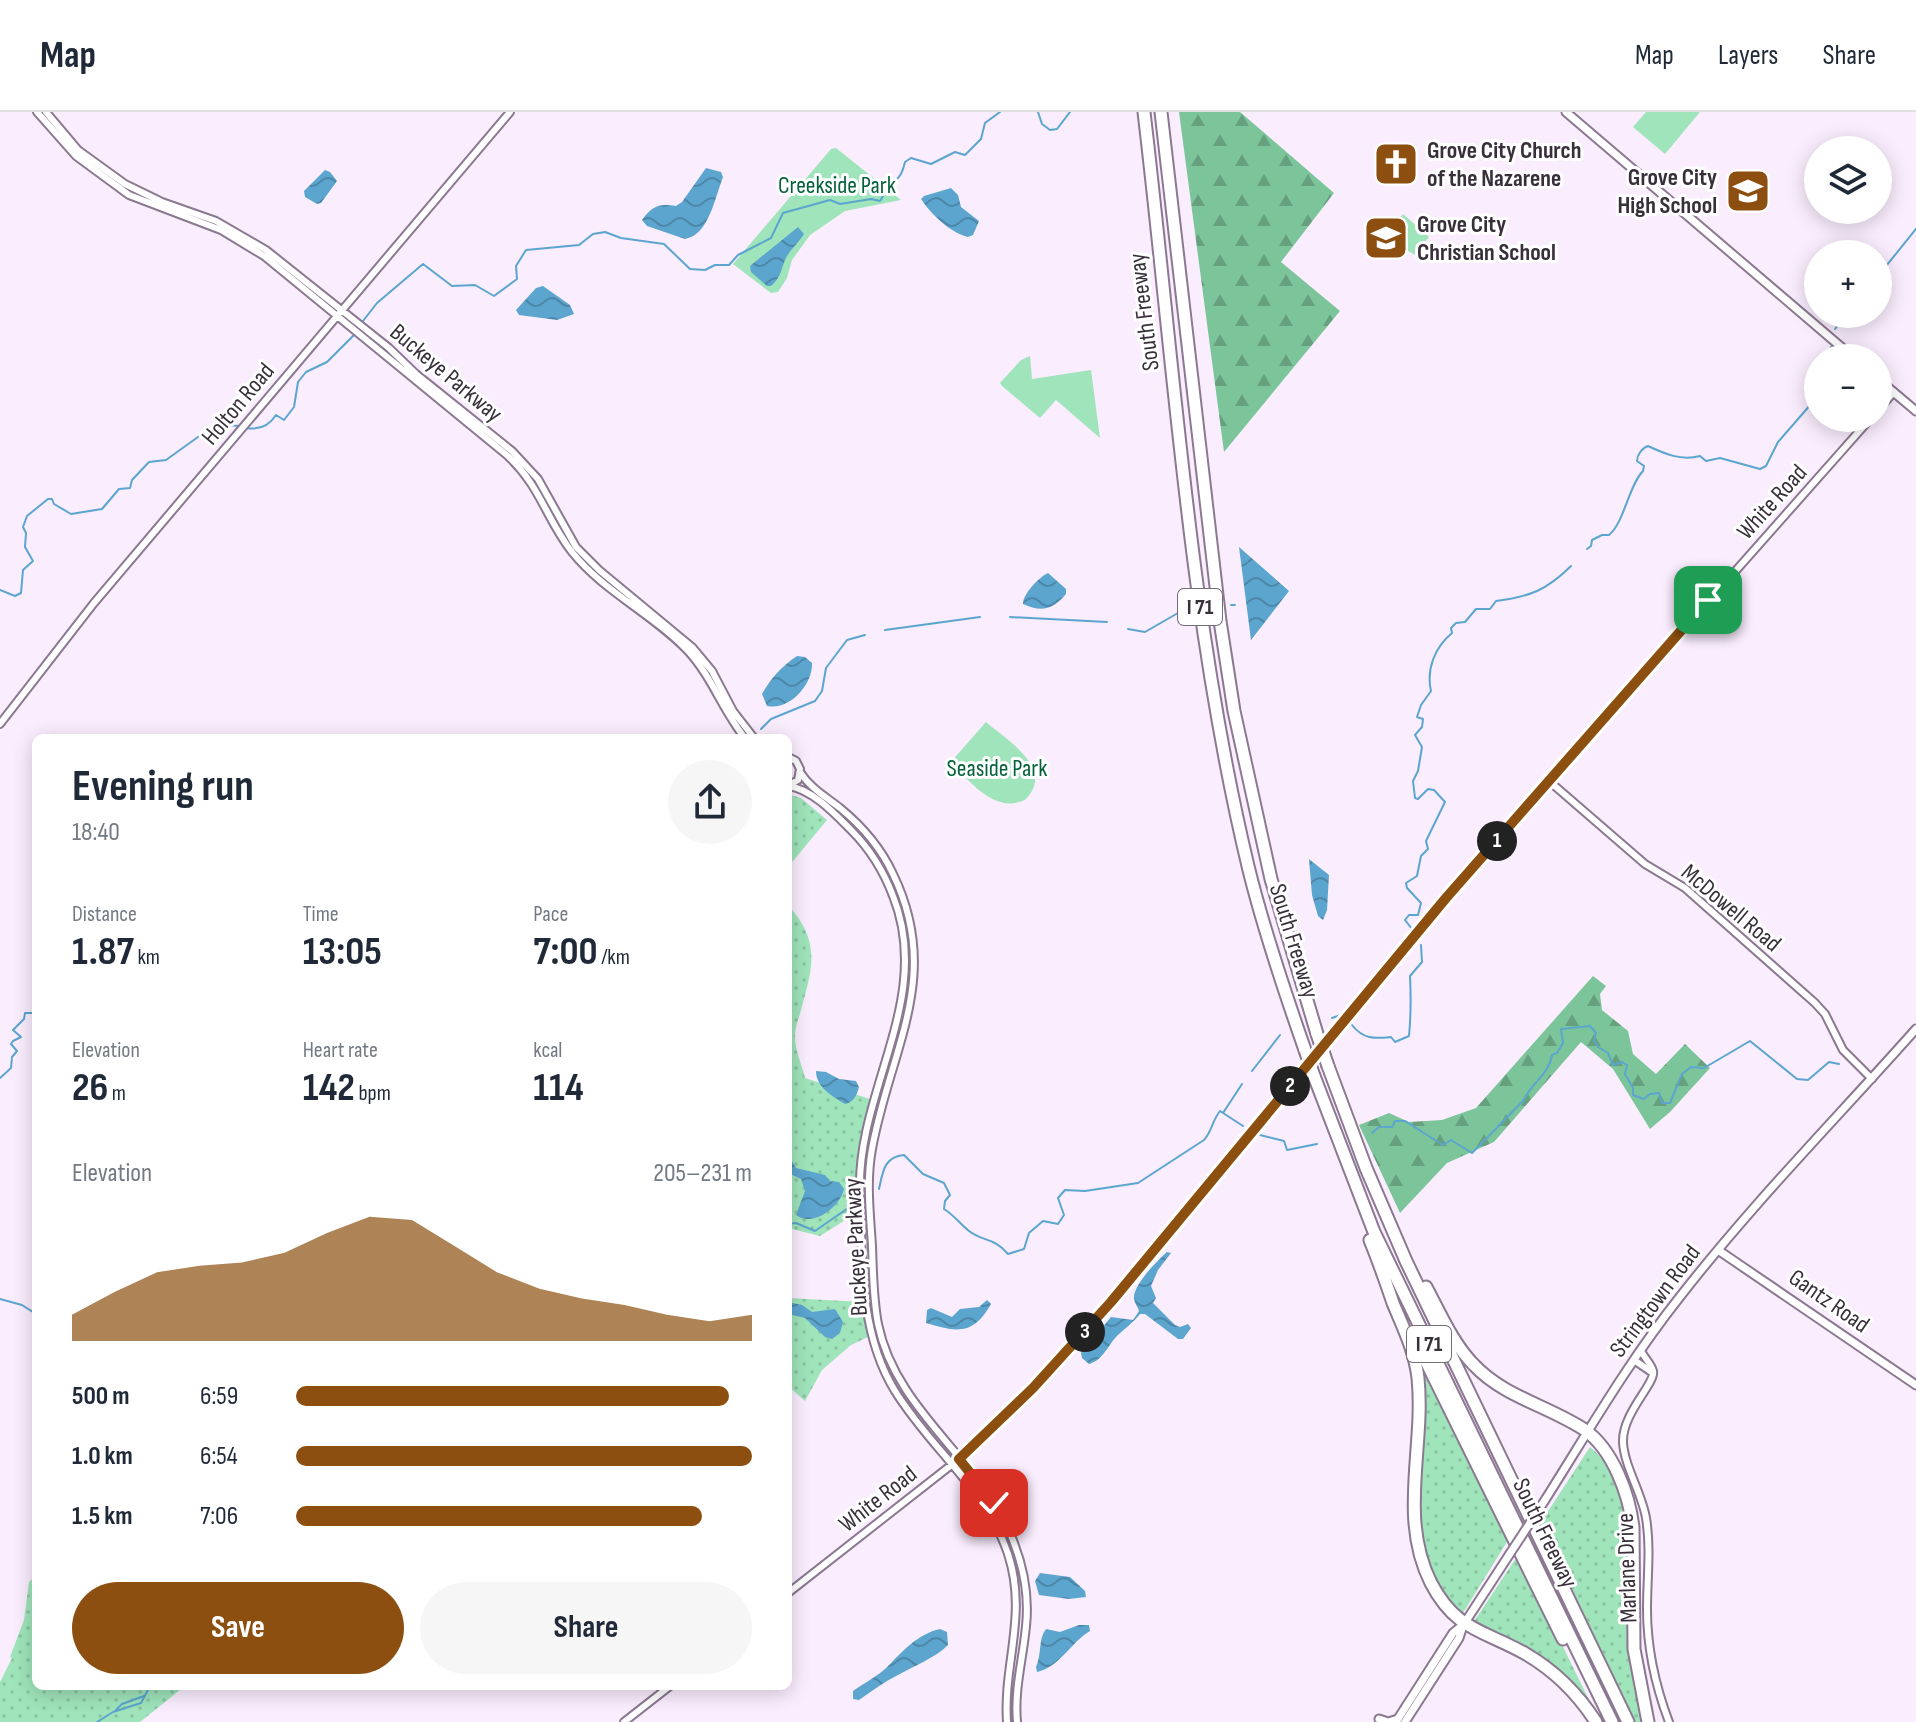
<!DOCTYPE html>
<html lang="en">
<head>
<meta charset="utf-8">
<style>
  :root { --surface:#fff; --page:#f6f6f7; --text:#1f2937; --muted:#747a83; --line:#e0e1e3; --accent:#8c4f10 }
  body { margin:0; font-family:"Sofia Sans Condensed",sans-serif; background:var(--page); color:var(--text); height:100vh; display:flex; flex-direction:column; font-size:30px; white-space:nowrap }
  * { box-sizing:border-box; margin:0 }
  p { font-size:26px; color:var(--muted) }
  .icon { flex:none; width:44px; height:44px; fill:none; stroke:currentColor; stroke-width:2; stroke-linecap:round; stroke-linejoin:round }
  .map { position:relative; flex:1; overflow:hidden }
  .sheet { position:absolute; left:32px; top:622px; width:760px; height:956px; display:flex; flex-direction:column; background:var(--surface); border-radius:12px; box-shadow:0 4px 20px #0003 }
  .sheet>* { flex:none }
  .buttons { position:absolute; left:1804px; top:24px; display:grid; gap:16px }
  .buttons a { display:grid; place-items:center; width:88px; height:88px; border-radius:50%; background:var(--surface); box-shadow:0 4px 20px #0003; font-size:40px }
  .pin { position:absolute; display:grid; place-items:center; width:68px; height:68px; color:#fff; margin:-34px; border-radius:16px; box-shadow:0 4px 12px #0006 }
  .km { position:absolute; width:40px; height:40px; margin:-20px; border-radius:50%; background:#222; color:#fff; font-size:22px; line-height:40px; text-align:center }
  .round { display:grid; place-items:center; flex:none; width:84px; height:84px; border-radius:42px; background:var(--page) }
  .overview { display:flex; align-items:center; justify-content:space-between; height:136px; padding:0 40px }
  h1 { font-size:44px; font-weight:700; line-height:60px }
  .stats { display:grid; grid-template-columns:repeat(3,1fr); gap:12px; height:136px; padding:8px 40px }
  .stats div { display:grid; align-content:center }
  .stats b { font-size:40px; font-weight:700 }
  .stats small { font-size:22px; font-weight:400 }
  .stats p { font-size:22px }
  .chart { height:224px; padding:16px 40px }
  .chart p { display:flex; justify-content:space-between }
  .chart svg { width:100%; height:144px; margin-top:8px; fill:var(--accent); opacity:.7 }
  .cta { display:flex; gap:16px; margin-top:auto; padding:16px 40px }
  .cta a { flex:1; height:92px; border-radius:48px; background:var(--accent); color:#fff; font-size:32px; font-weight:700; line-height:92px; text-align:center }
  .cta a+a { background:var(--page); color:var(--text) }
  ul { padding:0 40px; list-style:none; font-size:26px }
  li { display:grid; grid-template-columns:128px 96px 1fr; align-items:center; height:60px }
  li i { height:20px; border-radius:10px; background:var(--accent) }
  header { display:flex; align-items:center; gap:48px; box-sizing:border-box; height:112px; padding:0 40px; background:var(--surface); border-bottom:2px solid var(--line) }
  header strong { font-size:38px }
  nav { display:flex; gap:44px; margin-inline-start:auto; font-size:28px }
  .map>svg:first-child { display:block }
  .grass { fill:url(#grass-dots) }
  .forest { fill:url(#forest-firs) }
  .green { fill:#9fe4ba }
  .water { fill:url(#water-waves) }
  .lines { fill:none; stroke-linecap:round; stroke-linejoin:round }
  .stream { stroke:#5ba5cf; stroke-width:2 }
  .tertiary-casing { stroke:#8b7891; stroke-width:10 }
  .secondary-casing { stroke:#8b7891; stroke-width:11 }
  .motorway-casing { stroke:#8b7891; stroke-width:15 }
  .tertiary { stroke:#fff; stroke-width:6 }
  .secondary { stroke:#fff; stroke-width:7 }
  .motorway { stroke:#fff; stroke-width:11 }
  .secondary-bridge-casing { stroke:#8b7891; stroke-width:11; stroke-linecap:butt }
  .motorway-bridge-casing { stroke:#8b7891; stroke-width:15; stroke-linecap:butt }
  .secondary-bridge { stroke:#fff; stroke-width:7 }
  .motorway-bridge { stroke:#fff; stroke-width:11 }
  .route-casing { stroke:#fff; stroke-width:16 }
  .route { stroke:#8c4f10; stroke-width:10 }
  .labels { text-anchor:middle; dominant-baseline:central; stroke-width:6; stroke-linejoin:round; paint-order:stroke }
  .shield { fill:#fff; stroke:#746d75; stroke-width:2 }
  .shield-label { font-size:22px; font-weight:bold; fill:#382f3a }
  .poi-label { font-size:24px; font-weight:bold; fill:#382f3a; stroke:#fff; text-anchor:start }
  .park-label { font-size:24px; fill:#06623b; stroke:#fff }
  .street-label { font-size:24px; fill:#382f3a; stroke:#fff }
</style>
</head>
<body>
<header>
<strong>Map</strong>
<nav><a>Map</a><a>Layers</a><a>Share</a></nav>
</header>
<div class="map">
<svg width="1916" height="1610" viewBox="0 0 1916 1610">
  <defs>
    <pattern id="grass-dots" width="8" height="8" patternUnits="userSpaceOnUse" patternTransform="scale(2)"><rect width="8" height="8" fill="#9fe4ba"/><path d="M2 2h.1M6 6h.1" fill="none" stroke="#8ac4a1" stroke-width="1.8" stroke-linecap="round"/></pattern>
    <pattern id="forest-firs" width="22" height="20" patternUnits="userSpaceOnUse" patternTransform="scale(2)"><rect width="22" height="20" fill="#7cc59a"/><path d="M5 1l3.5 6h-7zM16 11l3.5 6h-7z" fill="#67a07f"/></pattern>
    <pattern id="water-waves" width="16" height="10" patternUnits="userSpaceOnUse" patternTransform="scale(2)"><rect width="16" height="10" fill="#5ba5cf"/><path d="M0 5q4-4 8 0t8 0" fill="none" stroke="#4c87a9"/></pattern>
  </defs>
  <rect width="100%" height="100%" fill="#faedfe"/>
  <path class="grass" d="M788 682 801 686 827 708 788 755Z
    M788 793C821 830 813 854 801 898 799 906 795 915 795 923 794 936 802 953 805 966L873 988C862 1026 856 1060 858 1100L820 1124 788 1116Z
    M788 1186 864 1190 868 1225 851 1233 822 1258 805 1289 788 1274Z
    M1420 1248 1510 1425 1463 1501 1458 1503 1439 1481 1420 1430Z
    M1590 1335C1640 1377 1625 1437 1627 1493 1628 1532 1631 1572 1643 1610H1634L1541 1410Z
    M1518 1443 1593 1596 1577 1579 1473 1511Z
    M36 1464V1574H185L140 1610H0V1570L12 1546 10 1545 24 1508 29 1470Z"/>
  <path class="forest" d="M1179 0H1240L1334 81 1281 150 1340 199 1224 340Z
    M1593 864 1606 874 1600 882 1602 898 1628 919 1633 942 1656 962 1685 932 1710 956 1670 1000 1650 1017 1613 957 1581 930 1494 1030 1447 1051 1400 1101 1359 1013 1389 1001 1409 1010 1442 1008 1476 996Z"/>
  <path class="green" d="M1646 0H1700L1665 42 1633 15Z
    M836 36 901 88 845 99 810 123 792 148 787 166 778 180 771 181 733 152 831 37Z
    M1403 102 1429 125 1415 143 1398 133 1393 115Z
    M1030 244 1032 267 1091 258 1100 326 1056 288 1040 306 1002 274 1000 271 1021 248Z
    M986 610C1008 629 1056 657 1025 688 994 702 972 670 950 651Z"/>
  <path class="water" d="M706 56 721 60 723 65C715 85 709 123 685 127L647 114 642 108C652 94 659 91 676 94L682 90Z
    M325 58 330 60 337 69 321 91 317 92 305 85 304 79Z
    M951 76 958 83 961 95 979 109 973 123 968 125C949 120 931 102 921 87L924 84Z
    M798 115 804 122C799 130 792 136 787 144 781 155 782 165 771 174H767L751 160 750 154Z
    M543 174 570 193 574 202 557 208 519 203 516 198 536 176Z
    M1239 435 1289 479 1251 528Z
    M1048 461 1066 477V482C1053 497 1042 501 1023 492 1023 482 1039 465 1048 461Z
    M797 544 805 545 812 551C813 572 790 599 767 594L762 582C771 566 782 554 797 544Z
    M1309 747 1329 763 1327 798 1323 808 1318 804 1312 783Z
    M816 959 826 960 839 967 856 969 859 975C857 983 853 991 845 992 832 984 816 975 816 959Z
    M788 1042 796 1056 825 1063 830 1069 839 1070 844 1077C840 1095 813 1116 796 1103L805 1079 801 1067 788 1061Z
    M1167 1140 1171 1141 1158 1158 1151 1174 1156 1186 1153 1191 1175 1213 1180 1215 1188 1212 1191 1216 1183 1227H1178L1145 1202H1140C1133 1211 1124 1217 1116 1225 1107 1235 1103 1248 1089 1252L1082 1246 1081 1241 1111 1205 1133 1208 1139 1199C1138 1195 1135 1192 1134 1187 1132 1174 1158 1148 1167 1140Z
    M987 1188 991 1192C973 1224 956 1220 926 1211L927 1198 931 1196 952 1205 960 1197 979 1195Z
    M788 1190 802 1193 812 1200 835 1197 843 1210 840 1221 832 1227 825 1225 805 1206 788 1202Z
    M1040 1461 1070 1465 1085 1479 1086 1485 1069 1487 1039 1483 1035 1469Z
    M1079 1513H1089L1090 1519C1071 1530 1060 1555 1037 1560L1036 1555C1042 1542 1038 1527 1046 1517L1060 1520Z
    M940 1517 947 1520 948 1533C935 1546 914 1554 898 1563 884 1570 872 1579 859 1588L853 1587V1579C864 1571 880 1563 889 1553 904 1538 918 1522 940 1517Z"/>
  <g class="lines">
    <path class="stream" d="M1038 0 1042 12 1050 18 1057 17 1070 0
      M1878 164 1916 117
      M363 209 377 191 423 152 452 174 475 173 494 184 517 167 516 154 526 138 579 133 593 122 605 120 621 126 664 132 690 157 705 158 715 153H729L738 143 771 126 783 101 830 88 840 92 871 87 880 89C883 85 884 81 887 77 897 66 901 67 905 50L911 46 931 52 955 40 965 43 981 27 985 11 1000 0
      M1835 217 1847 202
      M1831 235 1833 246
      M246 316C258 318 269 314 276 303L284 308 294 295 298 270 306 260 327 250 354 223
      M1587 437 1591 434 1592 428 1602 423H1609C1624 411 1629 373 1643 359L1644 354 1637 349C1637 343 1642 336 1648 334 1665 342 1681 349 1700 344L1706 349 1720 346 1760 357 1766 354 1778 330 1818 284
      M0 478 15 484 21 481 23 458 33 449 25 435 26 421 23 415 27 404 48 387H52L54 392 71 402 102 397 119 377 130 376 132 368 149 350 166 348 216 312 239 314
      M1231 493H1235
      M1010 505 1107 510
      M1128 517 1145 520 1178 501 1188 500
      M885 518 980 505
      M761 617 771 607 815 589 822 579 826 556 847 528 865 523
      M1412 817 1405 808 1409 803H1418L1421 791 1407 776 1406 771 1417 764 1421 744 1428 737 1426 729 1445 690 1434 678 1428 677 1418 687 1415 686 1413 669 1418 659 1422 635 1415 623 1422 615 1423 607 1417 605 1421 593 1431 579C1426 557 1435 535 1452 521L1451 516 1456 511 1465 510 1476 497H1490L1496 489C1529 485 1547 478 1571 454
      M1332 906 1341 903
      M1352 913C1363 927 1374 927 1391 925L1395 930 1409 924C1411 903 1411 884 1410 864L1422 850 1421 833
      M1252 959 1280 923
      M0 966 11 956 12 945 17 939 11 932 13 929 21 925 13 918 24 907 25 901H36
      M1223 1001 1242 972
      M1372 1021 1379 1015H1392L1395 1009H1405L1443 1033 1451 1028 1472 1041 1523 989C1531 971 1549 963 1552 943L1557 941 1563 931 1561 917 1590 914 1596 921 1594 928 1598 935 1608 941 1613 953 1622 950 1627 953 1625 962 1633 976V983L1644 987 1650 982 1659 981 1662 991H1670L1682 962 1691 955 1704 956 1750 929 1797 967 1808 968 1829 950 1839 952
      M1260 1023 1284 1029 1287 1038 1317 1032
      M879 1077C883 1059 884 1045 904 1043L923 1062 944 1071 950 1083 945 1089 944 1097C954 1103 960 1112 969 1119 983 1130 994 1125 1008 1142L1024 1137 1029 1121 1043 1109 1058 1112 1064 1103 1058 1086 1065 1078 1085 1079 1138 1071 1204 1028C1212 1019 1212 1009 1220 999L1243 1014
      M788 1112 796 1111 815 1119 851 1094
      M0 1187 22 1193 36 1202
      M115 1599 122 1592 144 1584
      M97 1610 113 1600 141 1591 150 1574"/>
    <g class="tertiary-casing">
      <path id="tertiary" d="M37 0 76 44 129 83 221 118 264 144 508 344C541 375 546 407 572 440 604 480 653 502 688 539 712 565 723 599 745 626
        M46 0 78 38 125 72 162 90 216 109 266 138 389 236 416 262 512 339 538 367 576 435 599 458 692 535 712 559 733 599 754 626
        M1878 298 1894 280
        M0 612 94 491 510 0
        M788 645 796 649 800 657 798 668 789 673
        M800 660C810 676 826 685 840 696 862 714 881 736 893 762 943 865 890 937 872 1037 866 1069 870 1102 872 1134 873 1160 873 1186 878 1212 896 1301 984 1349 1014 1431 1024 1457 1029 1486 1026 1514 1023 1547 1014 1577 1017 1610
        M1549 669 1645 752 1685 776 1815 891 1825 902 1843 938 1872 967
        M788 674C812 677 835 702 851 718 870 737 884 760 893 784 934 886 857 978 860 1079 862 1146 859 1221 895 1279 930 1336 987 1378 1008 1442 1028 1503 1003 1551 1007 1610
        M1641 1239C1644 1245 1652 1253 1653 1259 1656 1271 1622 1301 1623 1330 1624 1354 1642 1381 1646 1406 1651 1436 1647 1466 1647 1497 1647 1537 1655 1573 1669 1610
        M1634 1248 1653 1261
        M788 1481 959 1347 1033 1276 1111 1190 1446 786 1871 306
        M624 1610 670 1574"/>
    </g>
    <g class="secondary-casing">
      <path id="secondary" d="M1566 0 1854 246
        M1878 267 1916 299
        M1718 1138 1916 1273
        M1545 1388C1588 1320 1629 1249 1679 1186 1752 1092 1837 1006 1916 917
        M1379 1607 1388 1610 1398 1607
        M1396 1610 1453 1521 1464 1512 1509 1443
        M1405 1610 1459 1526 1463 1514"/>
    </g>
    <g class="motorway-casing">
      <path id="motorway" d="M1144 0C1174 251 1189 507 1248 754 1263 816 1284 878 1305 938
        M1161 0 1220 509 1234 599 1271 767 1317 922
        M1328 954 1366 1056 1406 1149 1628 1610
        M1314 964 1374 1120 1612 1610
        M1370 1128C1378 1148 1386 1170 1393 1191 1403 1215 1415 1239 1418 1266 1425 1335 1398 1406 1431 1471 1456 1519 1484 1518 1526 1542 1555 1559 1578 1582 1596 1610
        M1426 1175C1440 1201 1453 1232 1474 1253 1504 1285 1549 1294 1585 1318 1613 1338 1629 1382 1633 1415L1634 1537 1648 1610
        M1413 1223 1563 1527"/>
    </g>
    <use href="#tertiary" class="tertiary"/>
    <use href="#secondary" class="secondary"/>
    <use href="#motorway" class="motorway"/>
    <g class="secondary-bridge-casing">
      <path id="secondary-bridge" d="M1509 1443 1545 1388"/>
    </g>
    <g class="motorway-bridge-casing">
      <path id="motorway-bridge" d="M1317 922 1328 954
        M1305 938 1314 964"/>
    </g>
    <use href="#secondary-bridge" class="secondary-bridge"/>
    <use href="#motorway-bridge" class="motorway-bridge"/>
  </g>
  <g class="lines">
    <g class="route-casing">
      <path id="route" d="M994 1391 959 1347 1033 1276 1111 1190 1446 786 1708 488"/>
    </g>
    <use href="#route" class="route"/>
  </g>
  <defs>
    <g id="church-square" transform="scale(2.3)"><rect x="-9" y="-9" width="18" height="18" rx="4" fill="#8c4f10" stroke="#fff"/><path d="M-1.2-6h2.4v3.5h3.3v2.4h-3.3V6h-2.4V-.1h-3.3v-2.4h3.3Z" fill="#fff"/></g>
    <g id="school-square" transform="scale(2.3)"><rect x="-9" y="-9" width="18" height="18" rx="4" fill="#8c4f10" stroke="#fff"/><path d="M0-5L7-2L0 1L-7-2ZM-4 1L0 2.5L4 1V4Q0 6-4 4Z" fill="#fff"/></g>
  </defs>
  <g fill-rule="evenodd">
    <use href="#church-square" x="1396" y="52"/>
    <use href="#school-square" x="1748" y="79"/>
    <use href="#school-square" x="1386" y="126"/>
  </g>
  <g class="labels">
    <g class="shield">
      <rect x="1178" y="477" width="44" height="36" rx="6"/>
      <rect x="1407" y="1214" width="44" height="36" rx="6"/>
    </g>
    <g class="shield-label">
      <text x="1200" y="495">I 71</text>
      <text x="1429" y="1232">I 71</text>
    </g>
    <g class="poi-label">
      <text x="1427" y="38">Grove City Church<tspan x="1427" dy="28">of the Nazarene</tspan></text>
      <text x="1717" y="65" text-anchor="end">Grove City<tspan x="1717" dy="28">High School</tspan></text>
      <text x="1417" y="112">Grove City<tspan x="1417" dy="28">Christian School</tspan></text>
    </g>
    <g class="park-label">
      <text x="837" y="73">Creekside Park</text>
      <text x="997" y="656">Seaside Park</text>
    </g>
    <g class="street-label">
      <text transform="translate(1144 200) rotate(-97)">South Freeway</text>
      <text transform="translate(446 261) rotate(40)">Buckeye Parkway</text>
      <text transform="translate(238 292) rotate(-50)">Holton Road</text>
      <text transform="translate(1772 390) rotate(-48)">White Road</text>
      <text transform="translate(1731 796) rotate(40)">McDowell Road</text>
      <text transform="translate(1294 829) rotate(73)">South Freeway</text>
      <text transform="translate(856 1135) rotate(-93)">Buckeye Parkway</text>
      <text transform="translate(1655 1189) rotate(-53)">Stringtown Road</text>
      <text transform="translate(1829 1189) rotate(35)">Gantz Road</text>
      <text transform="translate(878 1387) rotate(-38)">White Road</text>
      <text transform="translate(1545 1421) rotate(64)">South Freeway</text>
      <text transform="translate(1627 1456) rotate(-92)">Marlane Drive</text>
    </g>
  </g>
</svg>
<div class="buttons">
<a><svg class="icon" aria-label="layers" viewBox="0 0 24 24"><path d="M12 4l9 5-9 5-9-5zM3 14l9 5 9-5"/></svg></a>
<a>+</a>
<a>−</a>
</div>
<div class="pin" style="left:1708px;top:488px;background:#1e9e55"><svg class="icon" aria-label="arrive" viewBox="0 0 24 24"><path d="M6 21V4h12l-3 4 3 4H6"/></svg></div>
<div class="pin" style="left:994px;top:1391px;background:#d93025"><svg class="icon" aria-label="check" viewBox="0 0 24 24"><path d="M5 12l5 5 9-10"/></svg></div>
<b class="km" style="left:1497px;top:729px">1</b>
<b class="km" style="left:1290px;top:974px">2</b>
<b class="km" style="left:1085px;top:1220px">3</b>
<section class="sheet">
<div class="overview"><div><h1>Evening run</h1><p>18:40</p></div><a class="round"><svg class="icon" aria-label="share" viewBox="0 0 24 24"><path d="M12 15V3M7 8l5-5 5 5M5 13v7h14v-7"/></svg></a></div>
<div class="stats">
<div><p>Distance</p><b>1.87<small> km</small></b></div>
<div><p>Time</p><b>13:05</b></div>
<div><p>Pace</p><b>7:00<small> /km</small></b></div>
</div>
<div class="stats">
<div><p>Elevation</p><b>26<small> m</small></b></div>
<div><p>Heart rate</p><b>142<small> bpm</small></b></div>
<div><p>kcal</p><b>114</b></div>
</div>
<div class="chart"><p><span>Elevation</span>205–231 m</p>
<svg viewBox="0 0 160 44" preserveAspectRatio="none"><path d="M0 44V36L10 29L20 23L30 21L40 20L50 17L60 11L70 6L80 7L90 15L100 23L110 28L120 31L130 33L140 36L150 38L160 36V44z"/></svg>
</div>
<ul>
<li><b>500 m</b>6:59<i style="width:95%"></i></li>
<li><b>1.0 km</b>6:54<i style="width:100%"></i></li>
<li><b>1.5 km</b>7:06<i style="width:89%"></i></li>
</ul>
<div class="cta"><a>Save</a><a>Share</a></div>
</section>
</div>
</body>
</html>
